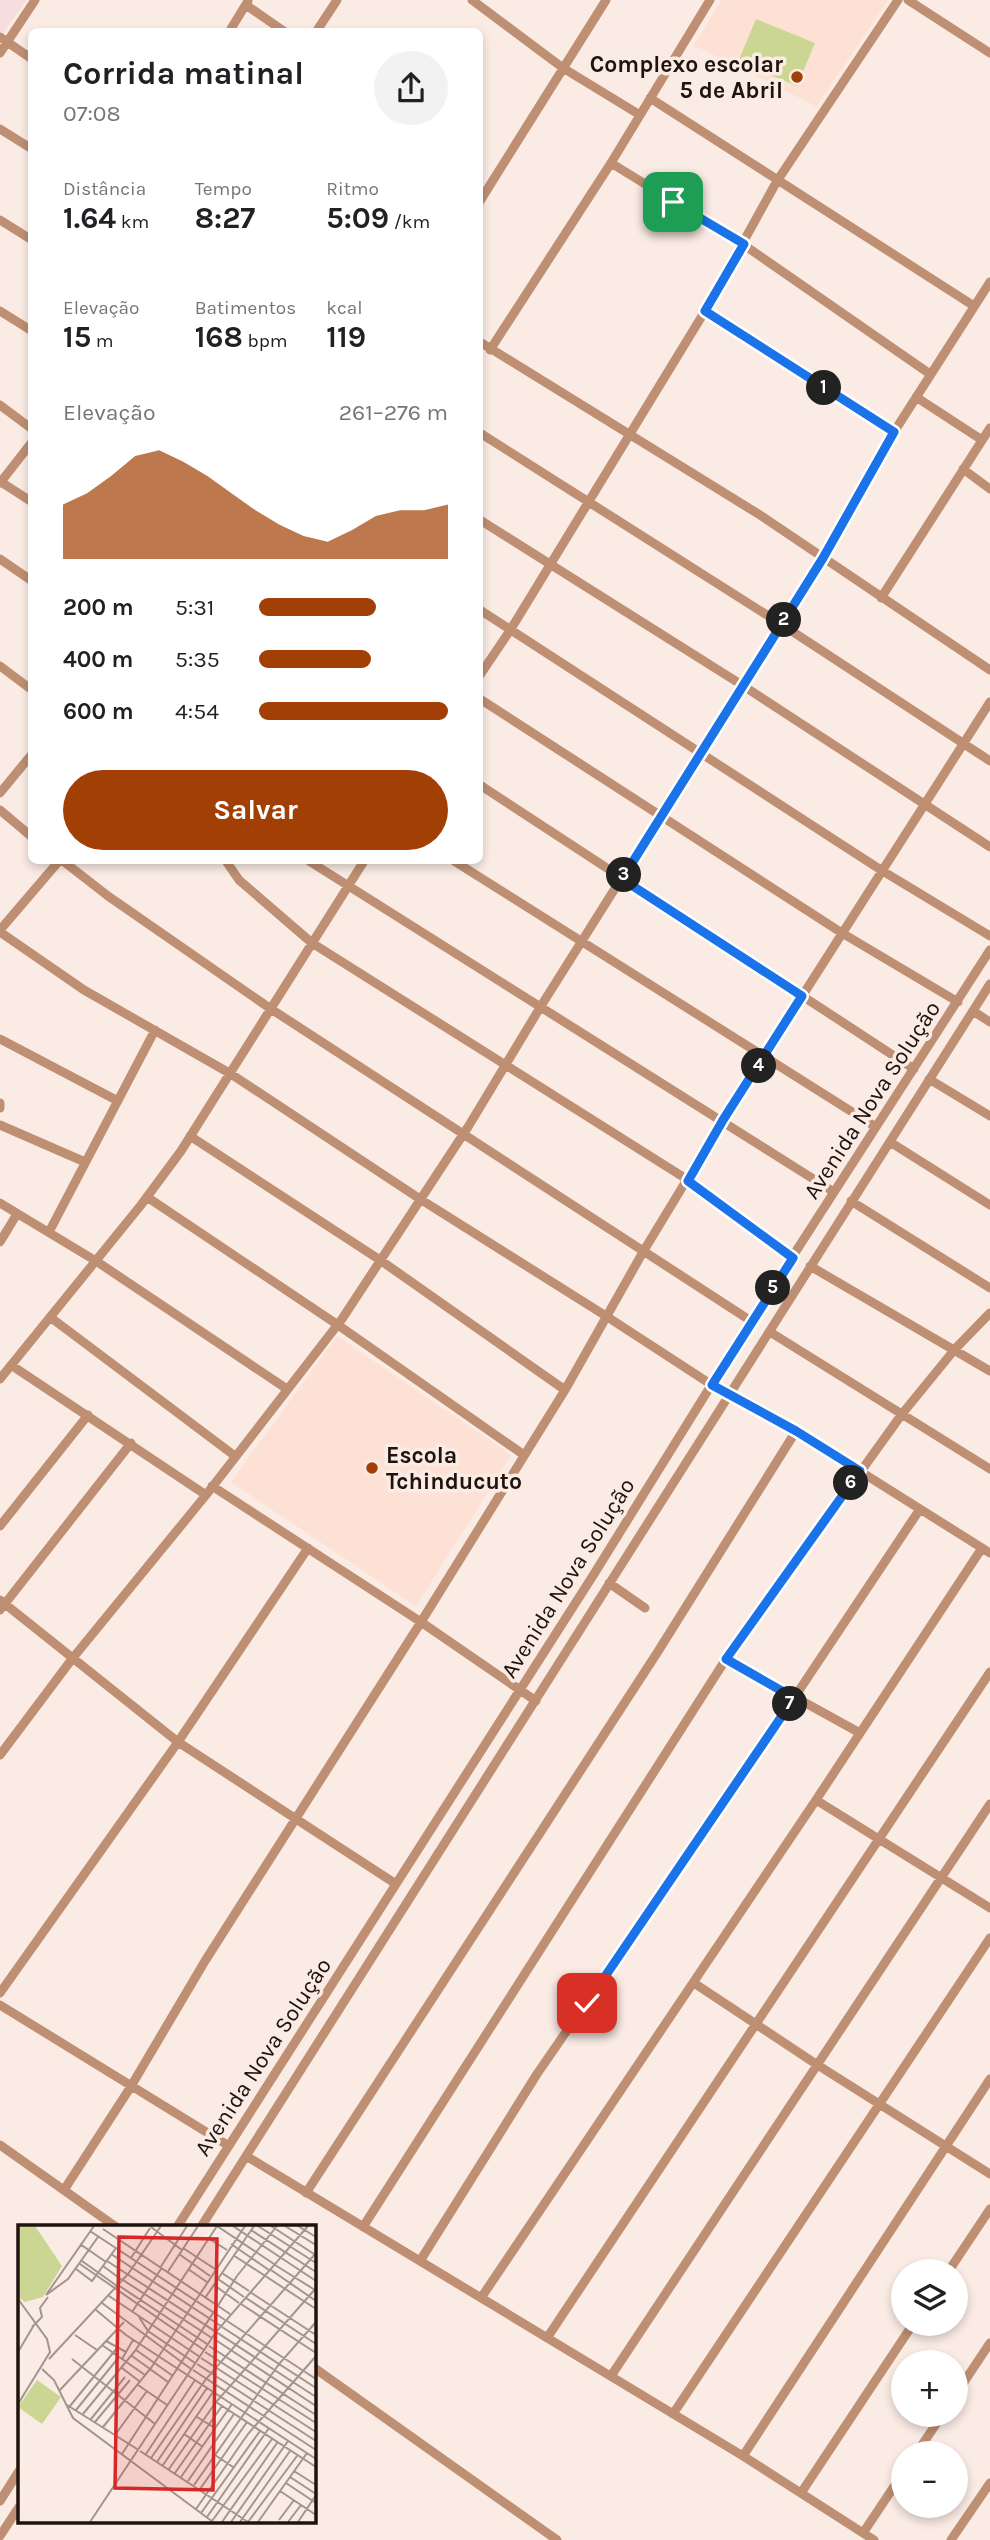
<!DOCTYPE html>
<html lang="pt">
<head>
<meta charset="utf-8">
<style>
  :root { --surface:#fff; --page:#f2f2f2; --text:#202124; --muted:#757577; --accent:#a23f04 }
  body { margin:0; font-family:Karla,sans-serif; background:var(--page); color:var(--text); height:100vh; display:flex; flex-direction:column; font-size:26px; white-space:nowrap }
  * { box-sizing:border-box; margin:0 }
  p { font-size:23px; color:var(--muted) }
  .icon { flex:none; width:38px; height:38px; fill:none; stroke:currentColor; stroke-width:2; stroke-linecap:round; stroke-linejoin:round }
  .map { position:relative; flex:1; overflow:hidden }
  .sheet { position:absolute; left:28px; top:28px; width:455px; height:836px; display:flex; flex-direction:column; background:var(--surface); border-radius:10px; box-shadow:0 4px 10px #0003 }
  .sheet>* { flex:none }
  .fabs { position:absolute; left:891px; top:2259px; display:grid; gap:14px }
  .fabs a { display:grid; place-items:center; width:77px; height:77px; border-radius:50%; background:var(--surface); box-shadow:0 4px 10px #0003; font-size:35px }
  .pin { position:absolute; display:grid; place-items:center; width:60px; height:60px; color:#fff; margin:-30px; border-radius:14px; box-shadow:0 4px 10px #0006 }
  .km { position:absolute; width:35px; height:35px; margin:-18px; border-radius:50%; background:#222; color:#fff; font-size:19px; line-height:35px; text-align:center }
  .round { display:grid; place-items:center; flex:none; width:74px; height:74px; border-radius:37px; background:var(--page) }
  .overview { display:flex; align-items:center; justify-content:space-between; height:119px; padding:0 35px }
  h1 { font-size:32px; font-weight:700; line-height:52px }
  .metrics { display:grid; grid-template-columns:repeat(3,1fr); gap:10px; height:119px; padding:7px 35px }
  .metrics div { display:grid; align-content:center }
  .metrics b { font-size:30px; font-weight:700 }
  .metrics small { font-size:19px; font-weight:400 }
  .metrics p { font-size:19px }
  .chart { height:196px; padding:14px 35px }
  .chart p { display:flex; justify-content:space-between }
  .chart svg { width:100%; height:126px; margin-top:7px; fill:var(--accent); opacity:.7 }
  .cta { display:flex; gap:14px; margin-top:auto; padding:14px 35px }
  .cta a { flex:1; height:80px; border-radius:42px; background:var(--accent); color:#fff; font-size:28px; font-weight:700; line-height:80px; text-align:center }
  ul { padding:0 35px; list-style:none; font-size:23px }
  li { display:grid; grid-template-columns:112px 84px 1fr; align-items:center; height:52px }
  li i { height:18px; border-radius:9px; background:var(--accent) }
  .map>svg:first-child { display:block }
  .commercial { fill:#f8dddf }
  .built { fill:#fce1d4 }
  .green { fill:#cbd693 }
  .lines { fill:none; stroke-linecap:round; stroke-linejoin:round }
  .minor { stroke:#be8f72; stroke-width:9 }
  .route-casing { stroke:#fff; stroke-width:14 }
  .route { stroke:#1a73e8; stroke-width:9 }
  .poi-dot { fill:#a23f04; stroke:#faebe4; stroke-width:2.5 }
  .labels { text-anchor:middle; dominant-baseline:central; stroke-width:7; stroke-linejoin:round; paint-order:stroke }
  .poi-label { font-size:23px; font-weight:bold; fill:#1f130d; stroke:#faebe4; text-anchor:end }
  .street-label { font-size:23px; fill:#1f130d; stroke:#faebe4 }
  .inset-road { fill:none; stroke:#a2958e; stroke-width:2 }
  .view { fill:#d62828; fill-opacity:0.15; stroke:#d62828; stroke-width:3.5 }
  .inset-edge { fill:none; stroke:#1f130d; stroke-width:3.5 }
</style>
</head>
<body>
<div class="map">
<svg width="990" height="2540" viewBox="0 0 990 2540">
  <rect width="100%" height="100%" fill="#faebe4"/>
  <path class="commercial" d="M0 0H27L0 37Z"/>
  <path class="built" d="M722 0H888L815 109 816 106 700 48H692Z
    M337 1336 511 1455 416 1606 231 1482Z"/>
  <path class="green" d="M756 19 815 43 797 86 738 62Z"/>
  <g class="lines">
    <path class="minor" d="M472 0 563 68 640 115
      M908 0 990 53
      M246 5 285 32
      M229 32 248 1
      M316 32 337 0
      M0 37 32 59
      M0 53 35 0
      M650 98 974 306
      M0 129 32 149
      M611 163 744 245 930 374
      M480 201 606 0
      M0 220 32 240
      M0 311 32 331
      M705 311 894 432
      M480 342 760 515 990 670
      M490 350 611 163 710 0
      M916 397 982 440
      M0 405 32 429
      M480 433 781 624 990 761
      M963 469 990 489
      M1 482 32 502
      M0 483 32 442
      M480 520 742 685 990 847
      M0 559 32 581
      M881 598 990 428
      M480 610 881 870 990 936
      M0 666 32 690
      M480 675 511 629 705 311 777 181 898 0
      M480 699 842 933 958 1002
      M480 785 914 1069
      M0 793 32 754
      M0 810 32 837
      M63 861 108 896 271 1009 751 1321
      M226 861 239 880 312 943 688 1180 793 1258
      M309 861 834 1192
      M454 861 876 1127
      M0 930 59 861
      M0 932 84 990 231 1074 420 1199 606 1316 712 1385 796 1431 990 1553
      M973 1011 990 1022
      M0 1039 118 1101
      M929 1079 990 1116
      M0 1103V1108
      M0 1125 85 1162
      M190 1136 380 1260 565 1390
      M890 1142 990 1205
      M147 1197 338 1325 524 1455
      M851 1201 990 1288
      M0 1203 96 1261 287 1389
      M49 1232 155 1030
      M0 1242 17 1214
      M810 1266 990 1371
      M50 1317 235 1456
      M770 1332 990 1469
      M11 1365 206 1495
      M0 1379 141 1205 181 1151 364 861
      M212 1486 421 1622 536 1701
      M0 1526 88 1415
      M609 1583 645 1608
      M0 1600 178 1742 396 1884
      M0 1610 131 1443
      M726 1659 860 1733
      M0 1755 72 1659 206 1495 342 1319 468 1127 541 1006 823 558 894 432 990 282
      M816 1800 990 1908
      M694 1983 816 2064 990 2174
      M0 1993 178 1742 308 1548
      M0 2005 229 2146
      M0 2145 116 2227
      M246 2156 743 2456 874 2540
      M64 2190 130 2088 205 1961 421 1622 565 1390 643 1252 723 1120 990 702
      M306 2193 657 1653 796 1431
      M177 2227 594 1574 751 1321 990 950
      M201 2227 990 984
      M363 2227 726 1659 902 1414 955 1349 990 1313
      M420 2261 537 2074 734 1788 920 1509
      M948 2272 990 2209
      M481 2298 816 1800 982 1548
      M547 2338 990 1672
      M313 2367 557 2540
      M611 2376 990 1804
      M956 2394 990 2343
      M673 2414 990 1938
      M916 2454 942 2415
      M743 2456 990 2079
      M801 2493 913 2324
      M0 2501 19 2471
      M863 2533 903 2473
      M0 2536 19 2507
      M951 2540 990 2483"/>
  </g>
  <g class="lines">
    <g class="route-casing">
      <path id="route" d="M587 2003 794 1698 726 1659 860 1471 796 1431 712 1385 793 1258 688 1181 723 1120 802 996 622 879 823 558 894 432 705 311 744 244 673 202"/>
    </g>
    <use href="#route" class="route"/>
  </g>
  <g class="poi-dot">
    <circle cx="797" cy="77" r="7"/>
    <circle cx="372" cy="1468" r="7"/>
  </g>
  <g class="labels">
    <g class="poi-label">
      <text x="783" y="64">Complexo escolar<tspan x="783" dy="26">5 de Abril</tspan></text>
      <text x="386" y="1455" text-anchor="start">Escola<tspan x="386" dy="26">Tchinducuto</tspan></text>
    </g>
    <g class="street-label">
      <text transform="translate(872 1100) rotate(-57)">Avenida Nova Solução</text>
      <text transform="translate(568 1578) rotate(-58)">Avenida Nova Solução</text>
      <text transform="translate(263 2057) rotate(-57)">Avenida Nova Solução</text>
    </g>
  </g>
  <g transform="translate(18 2225)">
    <rect width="298" height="298" fill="#faebe4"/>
    <path d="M1 1H17L44 41 25 72 7 77 0 72ZM19 155 43 172 24 199 0 182Z" fill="#cbd693"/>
    <path class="inset-road" d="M199 1 256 39M215 1 298 56M240 1 298 38M253 1 296 29M267 1 298 20M280 1 298 12M133 2 164 25M85 4 212 89M233 5 298 47M72 6 207 95M190 13 209 25M62 19 88 37M213 19 251 45M165 23 197 44M93 29 203 101M161 29 192 51M215 30 298 84M113 33 132 3M64 36 99 61M89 36 298 172M62 39 186 125M257 40 297 65M85 41 104 55M142 43 169 1M58 44 74 56 98 23M170 44 189 57M253 45 298 76M149 48 180 1M204 48 231 66M200 54 226 72M105 55 194 113M100 60 189 119M196 60 221 78M232 67 298 110M28 70 76 1M28 70 50 54 80 12M91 71 182 132M187 73 236 1M228 73 298 119M0 74 29 114 32 127 0 179M84 78 173 144M223 79 298 128M78 85 108 110 298 234M114 87 143 44M121 92 130 106 177 138M209 96 298 154M14 102 24 92 22 83 30 72M204 102 298 163M57 110 79 125M196 114 298 181M88 116 108 127M84 120 127 150M191 121 298 190M118 125 155 151M0 127 16 100M187 127 298 198M114 131 150 157M183 133 298 207M31 134 110 49 143 1M54 134 137 199M104 134 115 115M179 139 298 216M104 143 121 156M24 144 36 155 55 193 195 297M175 145 298 225M120 160 149 180M41 166 106 97M198 177 298 242M49 180 119 224M52 181 99 123M58 185 101 132M65 189 117 126 199 1M179 192 197 203M73 194 107 152M77 197 112 155M85 202 133 143 227 1M166 209 185 222M97 210 129 166M122 226 230 297M104 229 219 51 259 1M128 229 177 155M197 230 215 242M133 233 188 154 298 28M139 237 189 163M145 240 195 167M151 244 198 177 298 63M276 246 298 260M157 248 204 181M163 252 214 179M272 252 298 269M170 256 216 189M268 258 298 278M176 260 261 139 298 97M182 264 229 197M262 266 298 290M178 284 230 209 298 131M183 288 242 206M189 292 251 203M261 295 276 275M194 296 254 214M72 297 198 107 290 1M204 297 259 218M213 297 270 216M222 297 272 226M230 297 279 231M240 297 289 228M270 297 283 280M280 297 298 270"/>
    <path class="view" d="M101 12 199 14 195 265 97 263Z"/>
    <rect width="298" height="298" class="inset-edge"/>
  </g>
</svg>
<div class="fabs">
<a><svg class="icon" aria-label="layers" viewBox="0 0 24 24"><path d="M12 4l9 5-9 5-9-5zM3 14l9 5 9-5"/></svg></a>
<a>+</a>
<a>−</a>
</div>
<div class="pin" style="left:673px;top:202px;background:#1e9e55"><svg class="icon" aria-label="arrive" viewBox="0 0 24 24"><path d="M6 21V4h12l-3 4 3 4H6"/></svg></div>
<div class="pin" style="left:587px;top:2003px;background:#d93025"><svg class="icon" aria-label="check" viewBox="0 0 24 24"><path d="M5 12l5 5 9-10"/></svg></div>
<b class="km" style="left:824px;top:388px">1</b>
<b class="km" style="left:784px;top:620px">2</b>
<b class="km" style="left:624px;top:875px">3</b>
<b class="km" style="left:759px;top:1066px">4</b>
<b class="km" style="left:773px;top:1288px">5</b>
<b class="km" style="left:851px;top:1483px">6</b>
<b class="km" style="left:790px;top:1704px">7</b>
<section class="sheet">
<div class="overview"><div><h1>Corrida matinal</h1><p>07:08</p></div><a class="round"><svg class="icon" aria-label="share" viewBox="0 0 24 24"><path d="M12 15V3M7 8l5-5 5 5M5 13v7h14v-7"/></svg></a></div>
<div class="metrics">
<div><p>Distância</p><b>1.64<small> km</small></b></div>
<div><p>Tempo</p><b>8:27</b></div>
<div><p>Ritmo</p><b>5:09<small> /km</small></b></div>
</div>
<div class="metrics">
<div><p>Elevação</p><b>15<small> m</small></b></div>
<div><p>Batimentos</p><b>168<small> bpm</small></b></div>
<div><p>kcal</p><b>119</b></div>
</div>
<div class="chart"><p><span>Elevação</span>261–276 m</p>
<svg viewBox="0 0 160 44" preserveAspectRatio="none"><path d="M0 44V25L10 21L20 15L30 8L40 6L50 10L60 15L70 21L80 27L90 32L100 36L110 38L120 34L130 29L140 27L150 27L160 25V44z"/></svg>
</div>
<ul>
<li><b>200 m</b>5:31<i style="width:62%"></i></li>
<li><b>400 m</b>5:35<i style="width:59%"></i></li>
<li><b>600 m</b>4:54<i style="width:100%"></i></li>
</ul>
<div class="cta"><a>Salvar</a></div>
</section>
</div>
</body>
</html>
